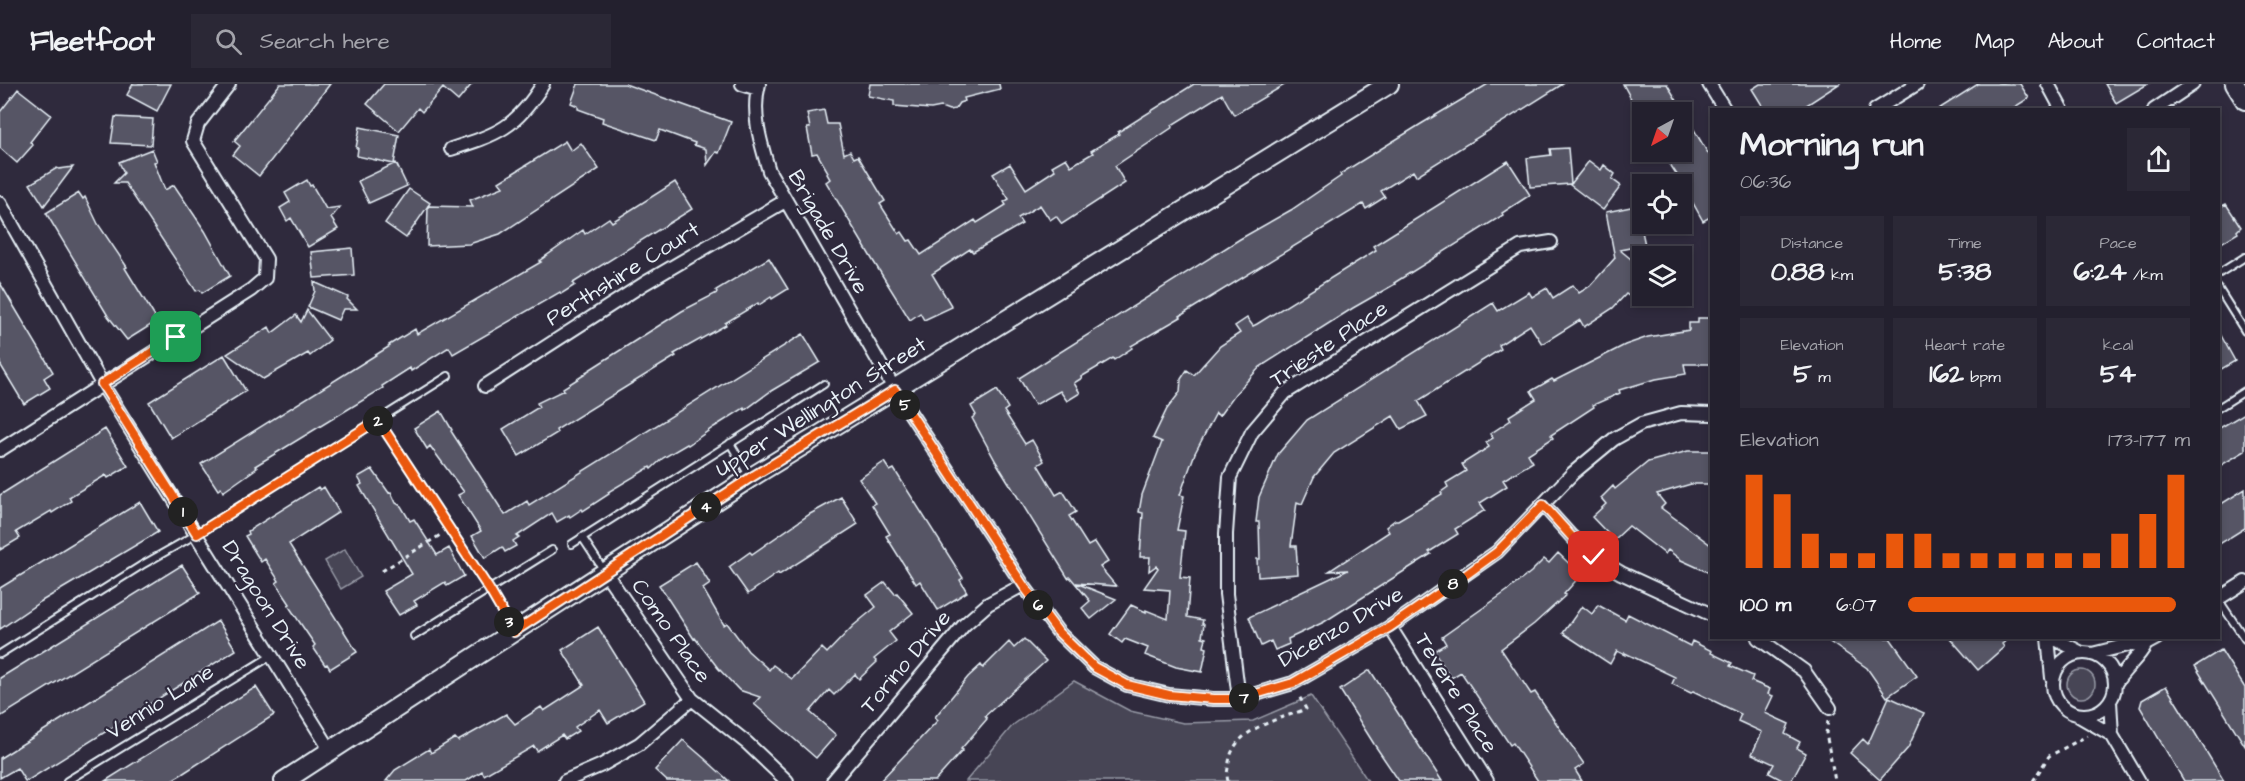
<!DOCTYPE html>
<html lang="en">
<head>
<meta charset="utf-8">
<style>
  :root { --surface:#23202e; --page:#2b2836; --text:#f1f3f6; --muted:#a3a3aa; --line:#403e4a; --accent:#ea580c }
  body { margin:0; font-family:"Architects Daughter",sans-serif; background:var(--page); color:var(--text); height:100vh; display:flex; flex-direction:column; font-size:22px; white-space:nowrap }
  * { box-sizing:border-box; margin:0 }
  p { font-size:20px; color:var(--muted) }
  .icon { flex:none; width:33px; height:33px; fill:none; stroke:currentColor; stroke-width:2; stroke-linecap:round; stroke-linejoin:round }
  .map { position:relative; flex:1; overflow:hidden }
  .panel { position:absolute; left:1710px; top:24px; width:510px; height:531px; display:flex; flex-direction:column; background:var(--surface); border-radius:0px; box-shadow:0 3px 9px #0003,0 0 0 2px var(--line) }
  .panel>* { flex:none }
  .needle { width:39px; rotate:220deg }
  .fabs { position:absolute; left:1632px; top:18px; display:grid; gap:12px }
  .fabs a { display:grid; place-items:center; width:60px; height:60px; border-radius:0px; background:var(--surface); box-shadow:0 3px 9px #0003,0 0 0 2px var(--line); font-size:30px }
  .pin { position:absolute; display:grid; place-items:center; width:51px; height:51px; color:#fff; margin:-26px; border-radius:12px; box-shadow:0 3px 9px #0006 }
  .km { position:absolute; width:30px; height:30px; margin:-15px; border-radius:50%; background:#222; color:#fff; font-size:16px; line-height:30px; text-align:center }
  .round { display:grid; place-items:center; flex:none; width:63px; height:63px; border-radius:0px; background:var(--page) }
  .head { display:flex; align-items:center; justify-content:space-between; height:102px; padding:0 30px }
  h1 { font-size:33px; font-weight:700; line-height:45px }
  .figures { display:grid; grid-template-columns:repeat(3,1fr); gap:9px; height:102px; padding:6px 30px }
  .figures div { display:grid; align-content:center; border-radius:0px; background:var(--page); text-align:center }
  .figures b { font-size:26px; font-weight:700 }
  .figures small { font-size:16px; font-weight:400 }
  .figures p { font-size:16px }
  .chart { height:168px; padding:12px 30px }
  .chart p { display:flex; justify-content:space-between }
  .chart svg { width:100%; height:108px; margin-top:6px; stroke:var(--accent); stroke-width:6 }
  ul { padding:0 30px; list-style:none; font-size:20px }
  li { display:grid; grid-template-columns:96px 72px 1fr; align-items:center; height:45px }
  li i { height:15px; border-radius:8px; background:var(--accent) }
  header { display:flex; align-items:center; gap:36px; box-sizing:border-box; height:84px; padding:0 30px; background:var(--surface); border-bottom:2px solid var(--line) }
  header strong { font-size:28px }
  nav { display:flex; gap:33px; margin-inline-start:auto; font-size:21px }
  .search { width:420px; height:54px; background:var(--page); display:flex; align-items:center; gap:15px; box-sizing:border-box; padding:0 21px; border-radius:0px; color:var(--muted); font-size:22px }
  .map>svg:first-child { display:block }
  .green { fill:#464455; stroke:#979aa6; stroke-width:1.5 }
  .building { fill:#575565; stroke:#e8f1f8; stroke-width:1.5 }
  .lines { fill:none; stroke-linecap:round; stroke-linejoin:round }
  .service-casing { stroke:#e8f1f8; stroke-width:10 }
  .minor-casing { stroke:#e8f1f8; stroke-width:16 }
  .secondary-casing { stroke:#e8f1f8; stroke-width:22 }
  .path { stroke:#e8f1f8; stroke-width:3; stroke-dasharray:4.5 4.5; stroke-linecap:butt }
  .service { stroke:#2f2a3d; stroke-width:6 }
  .minor { stroke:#2f2a3d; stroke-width:12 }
  .secondary { stroke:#2f2a3d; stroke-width:18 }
  .route-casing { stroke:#fff; stroke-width:12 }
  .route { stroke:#ea580c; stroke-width:8 }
  .labels { text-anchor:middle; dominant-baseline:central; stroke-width:4.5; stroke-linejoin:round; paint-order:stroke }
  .street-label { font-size:22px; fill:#e8f1f8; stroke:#2f2a3d }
</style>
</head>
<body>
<header>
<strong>Fleetfoot</strong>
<div class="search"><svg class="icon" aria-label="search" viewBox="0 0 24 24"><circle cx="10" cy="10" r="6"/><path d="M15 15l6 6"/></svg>Search here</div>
<nav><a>Home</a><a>Map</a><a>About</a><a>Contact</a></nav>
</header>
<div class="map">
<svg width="2245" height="697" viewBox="0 0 2245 697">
  <rect width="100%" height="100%" fill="#2f2a3d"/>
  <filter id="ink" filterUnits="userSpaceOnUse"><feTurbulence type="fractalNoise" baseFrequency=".0167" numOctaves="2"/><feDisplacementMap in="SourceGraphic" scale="12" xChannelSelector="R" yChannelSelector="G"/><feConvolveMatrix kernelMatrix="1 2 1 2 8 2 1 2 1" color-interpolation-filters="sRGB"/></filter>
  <g filter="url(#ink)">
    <path class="green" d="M345 465 361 493 341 505 325 477Z
      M2067 600a14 14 0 1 1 28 0a14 14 0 1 1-28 0Z
      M1074 597 1130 627 1183 639 1253 637 1311 612 1368 697H966L1013 641Z"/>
    <path class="building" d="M133 0H171L157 27 127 11Z
      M280 0H330L259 92 233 71 240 62 234 57Z
      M384 0H472L458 17 443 4 422 28 418 24 399 47 367 20Z
      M578 0H625L731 38 719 69 716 68 707 81 706 65 694 61 695 59 660 46 656 56 602 38 603 34 578 25V22L571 19Z
      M870 0H999L1000 5 964 14 965 17 959 19 955 25 949 26 941 23 931 25 894 22V17L868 12Z
      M1194 0H1286L1234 31 1222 10 1172 41 1173 43 1115 82 1125 99 1062 140 1056 132 1050 136 1040 121 1018 134 1022 140 973 168 970 165 932 190 952 223 924 236 920 229 910 236 872 175 826 98 830 95 827 90 828 88 817 69 812 70 807 44H810L807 29 824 26 827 40H838L844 70 850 67 854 74 858 72 885 117 880 120 899 150 902 148 908 157 911 156 921 171 975 136 977 139 1006 121 1004 118 1009 115 993 90 1010 80 1026 105 1055 86 1052 82 1066 74 1071 82 1093 69 1091 67 1119 50 1118 48Z
      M1488 0H1563L1416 92 1413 87 1381 107 1385 113 1366 125 1363 120 1180 232 1181 233 1131 262 1132 264 1114 276 1113 274 1081 293 1082 294 1074 299 1080 309 1067 317 1060 307 1035 321 1019 294 1240 155 1291 126 1341 92 1340 90 1421 40Z
      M1623 0H1667L1706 66 1712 75V132L1703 137 1679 94 1662 68H1682V28H1642V35Z
      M1760 0H1839L1799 26H1765L1752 5Z
      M1978 0H2020L2029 14 2010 26H1937Z
      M2105 0H2148L2116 19Z
      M18 5 51 31 30 58 33 61 17 79 0 64V28Z
      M115 33 153 35 151 61 111 59Z
      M360 43 399 51 394 80 357 72 358 64H356Z
      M565 57 571 67 581 59 599 85 500 150 469 160 427 162 428 122 473 123 470 116 503 103 499 98Z
      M1568 64 1571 100 1589 77 1601 86 1604 81 1615 90 1612 95 1621 102 1603 126 1570 101 1571 100 1530 103 1527 74 1551 71 1550 65Z
      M152 65 157 77 154 78 165 106 174 101 205 147 230 192 202 209 200 206 196 207 125 99H114L124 89 119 78Z
      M1508 77 1530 111 1502 129 1503 131 1394 199 1395 200 1353 224 1260 283 1235 310 1219 332 1216 329 1195 369 1180 411 1184 412 1177 446 1185 447 1180 493 1190 494 1187 533 1203 536 1202 540H1204L1202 553 1206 554 1204 563 1207 564 1202 588 1176 583 1145 571 1148 564 1125 555 1122 559 1110 550 1131 521 1146 528V526L1168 535 1170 506 1144 504 1158 484 1156 482 1149 487 1150 473H1140L1143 429 1139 428 1142 411 1162 358 1153 354 1167 325 1180 308 1181 295 1187 286 1194 291 1220 262 1240 249 1235 242 1247 234 1253 242 1257 240 1376 166 1373 162Z
      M396 79 407 102 369 119 358 97Z
      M73 83 44 122 30 100 57 84 59 85Z
      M307 96 310 102 312 101 326 125 340 123 331 134 338 145 308 163 291 134 287 137 280 124 290 118 285 109Z
      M675 98 692 125 573 199 575 201 561 210 560 208 453 270 449 263 411 287 410 284 382 302 383 304 255 382 257 384 223 408 221 404 218 406 201 380 390 262 389 261 415 245 417 250 541 178 539 177 583 146 585 150 609 134 612 138Z
      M409 105 430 119 406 154 385 139Z
      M79 109 83 115 85 113 98 140 127 183 125 184 155 233 152 237 154 239 127 256 108 232 46 129Z
      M2226 120 2241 143 2237 147 2238 149 2218 161V124Z
      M1641 121 1642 138H1640L1645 161 1620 166 1642 184V204L1633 215 1626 210 1613 224 1584 243 1580 236 1542 260 1530 241 1499 261 1501 265 1418 317 1427 332 1401 345 1393 332 1334 369 1314 393 1302 420 1297 418 1291 462H1296L1298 490 1258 493 1257 475H1260L1259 438H1256L1259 413 1278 370 1307 336 1493 219 1498 227 1529 208 1532 213 1547 204 1553 214 1573 201 1579 209 1590 202 1615 174 1606 128Z
      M352 164 354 191 314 194 311 168Z
      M769 174 788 205 772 215 771 213 759 221 758 219 725 239 726 241 674 270 676 272 556 346 557 349 519 372 503 345 539 323 537 319 564 306 563 304 587 289 586 288 682 227 717 209 716 206Z
      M314 198 348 213 347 215 357 225H343L338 236 308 223 315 207Z
      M0 199 53 288 44 294 50 304 24 320 0 280Z
      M307 226 330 256 310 272 308 269 263 295 227 270 269 243 272 249 296 231 301 238Z
      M1698 234H1712V280H1684L1686 290 1656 295 1619 306 1620 309 1593 321 1594 323 1551 351 1553 354 1528 370 1533 378 1503 396 1507 402 1480 419 1485 426 1455 445 1458 450 1429 468 1431 470 1324 538 1288 555 1289 560 1275 566 1271 557 1261 562 1249 533 1348 486 1329 487 1389 448 1386 443 1395 436H1398L1442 410 1441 408 1448 403 1446 399 1466 387 1462 380 1489 363 1486 358 1493 354 1490 350 1511 336 1509 332 1536 315 1531 307 1552 295 1554 297 1625 261 1648 253 1689 246V239H1698Z
      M2218 246 2235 277 2218 287Z
      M803 250 820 278 771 307 745 326 744 324 714 343 688 361 687 360 663 374 651 385 650 383 608 408 609 410 583 427 582 425 570 433 569 431 557 438 552 429 517 452 519 453 513 457 516 462 505 468 502 463 485 474 472 452 481 447 458 411 464 408 430 362 427 365 414 344 441 327 452 346 451 347 505 431 527 417 529 421Z
      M224 271 246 307 171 354 149 318Z
      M997 306 1008 324 1004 327 1025 360 1032 356 1044 377 1038 381 1056 411 1063 407 1076 428 1069 432 1088 462 1095 458 1108 478 1100 483 1116 502 1076 499 1116 515 1091 535 1082 524 1090 517 1070 493 1068 494 996 378 972 334 976 331 971 322Z
      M2245 329V367L2218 383V345Z
      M105 345 128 382 108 394 106 391 69 413 71 417 52 429 51 427 16 448 20 454 0 466V411Z
      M1688 367H1712V400H1691L1657 410 1665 420 1661 424 1712 462V490L1681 476 1668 466 1665 470 1629 442 1614 456 1592 433 1606 420 1601 414 1613 402 1615 405 1648 378Z
      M884 378 890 387 894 385 963 494 960 496 967 508 938 526 920 497 916 500 886 452 890 450 872 421 875 419 859 395Z
      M372 385 389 409 391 408 396 419 401 422 410 437 414 435 437 471 449 464 464 492 447 502 445 498 414 517 417 521 399 531 383 507 412 490 359 402 362 400 358 393Z
      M318 403 320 406 324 403 339 428 289 460 357 568 330 585 327 580 325 581 313 563 315 561 288 521 290 520 276 499 279 497 265 475 261 478 245 452 249 450 248 447Z
      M2245 405V444L2218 461V422Z
      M841 413 858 440 779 491 778 489 748 510 729 483 750 468 752 470 810 430Z
      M140 418 158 448 40 518 0 545V504Z
      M1558 469 1581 491 1564 510 1566 511 1534 540 1501 565 1531 610 1535 608 1584 680 1575 686 1582 697H1538L1513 659 1510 661 1461 588 1451 594 1434 567 1446 560 1442 553 1507 507 1531 488 1544 475 1549 479Z
      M696 478 710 500 703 505 724 541 727 539 748 567 769 586 773 581 792 595 822 564 827 569 853 542 876 523 867 511 885 498 895 510 897 509 913 529 889 548 896 557 874 575 877 578 859 595 855 590 834 611 829 606 810 628 836 651 816 674 754 620 760 613 739 606 718 584 695 554 694 555 659 501Z
      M182 481 200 509 0 633V594Z
      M1598 521 1625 536 1628 530 1690 562 1692 557 1712 567 1711 569 1732 579 1730 582 1753 592 1751 597 1770 605 1768 610 1773 612 1765 629 1789 640 1785 650 1800 658 1797 664 1806 669 1791 697H1784L1769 689 1774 680 1752 670 1762 648 1738 637 1741 630 1693 607 1691 609 1672 600 1675 593 1625 569V571L1617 567 1610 580 1563 549 1582 522 1592 530Z
      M218 537 236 566 27 697H25L17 684 0 694V674Z
      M598 543 644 617 608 639 600 626 575 643 578 647 565 655 562 651 537 667 534 662 484 691 482 687 466 697H386L395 686 429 665 431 669 455 654 458 657 506 630 515 640 541 623 544 627 584 601 562 566Z
      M1824 554H1890L1917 592 1887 613 1867 584Z
      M1950 554H2010L2002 560 2004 563 1978 586Z
      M1024 555 1046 577 985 632 987 635 961 665 963 666 935 697H880L938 636 935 633 968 593 981 581 983 584 1009 558 1014 564Z
      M2221 566 2245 604V662L2195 582Z
      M1370 586 1405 640 1442 697H1399L1374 660 1340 606Z
      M2166 602 2195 649 2224 697H2184L2140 623 2142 616Z
      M256 603 274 631 182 690 170 697H105Z
      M1889 613 1924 629 1908 664 1880 696 1850 669 1863 655 1868 660Z
      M683 656 705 675 729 697H667L655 686Z"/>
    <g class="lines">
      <g class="service-casing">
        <path id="service" d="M2218 190 2245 173
          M2218 204 2245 247
          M2218 324 2245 307
          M378 336 489 505 513 545
          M730 359 750 393
          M582 453 605 488
          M572 460 824 300
          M2218 515 2245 555
          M414 552 552 466
          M0 570 142 481 197 450 448 292
          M67 697 271 572"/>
      </g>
      <g class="minor-casing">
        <path id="minor" d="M742 0 758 5
          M759 0C751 29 761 60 769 87L895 306 1023 501 1058 548 1094 583 1127 601 1169 611 1213 615H1239L1293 599 1390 543 1497 468 1573 389 1614 355 1641 340 1681 329 1712 330
          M1709 0 1725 26
          M2048 0 2062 26
          M1875 26 1917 0
          M2154 26 2193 0
          M451 65C498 50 516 44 543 0
          M0 119 102 300 331 667
          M485 302 645 199 785 117
          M0 366 251 206 265 194 266 175 193 57 198 40 229 0
          M1543 421 1571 452 1594 473 1621 489 1712 531
          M605 488 692 615 747 659 787 697
          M2218 515 2245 498
          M1390 543 1487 697
          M1758 554 1804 587 1830 624
          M2048 554 2052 594
          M2053 554 2082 569
          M2053 600a31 31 0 1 1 62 0a31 31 0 1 1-62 0Z
          M2092 570 2132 560H2146L2157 554
          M2115 600C2124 585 2138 575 2146 560
          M1239 615 1226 510V450L1230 393 1252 348 1285 309 1520 163 1551 158
          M2110 617 2112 651 2139 697
          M2079 632 2112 651
          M565 697 602 681 639 660 692 615
          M833 697 964 541 988 520 1023 501"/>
      </g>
      <g class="secondary-casing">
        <path id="secondary" d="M2235 0 2245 16
          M284 697 750 394 1389 0"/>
      </g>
      <path class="path" d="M382 487 442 450
        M1828 637 1826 649 1835 697
        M1228 697C1226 691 1228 685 1229 678 1234 644 1278 636 1306 625L1299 612
        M2033 697 2049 672 2087 652"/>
      <use href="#service" class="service"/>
      <use href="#minor" class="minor"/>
      <use href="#secondary" class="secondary"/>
    </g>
  </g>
  <g class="lines" filter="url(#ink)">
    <g class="route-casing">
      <path id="route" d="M176 253 102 300 197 450 378 336 489 505 514 548 750 394 895 306 1023 501 1058 548 1094 583 1127 601 1169 611 1213 615H1239L1293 599 1390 543 1467 490 1497 468 1543 421 1571 452 1594 473"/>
    </g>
    <use href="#route" class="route"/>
  </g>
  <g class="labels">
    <g class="street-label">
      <text transform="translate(828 148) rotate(60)">Brigade Drive</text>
      <text transform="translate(623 190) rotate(-32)">Perthshire Court</text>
      <text transform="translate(1329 260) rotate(-34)">Trieste Place</text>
      <text transform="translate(821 323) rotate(-32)">Upper Wellington Street</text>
      <text transform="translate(266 521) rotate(58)">Dragoon Drive</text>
      <text transform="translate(1341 543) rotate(-30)">Dicenzo Drive</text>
      <text transform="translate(671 547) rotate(55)">Como Place</text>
      <text transform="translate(906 578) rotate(-50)">Torino Drive</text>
      <text transform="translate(1456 609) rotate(58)">Tevere Place</text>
      <text transform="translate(160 618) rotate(-32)">Vennio Lane</text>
    </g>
  </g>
</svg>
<div class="fabs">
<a><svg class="needle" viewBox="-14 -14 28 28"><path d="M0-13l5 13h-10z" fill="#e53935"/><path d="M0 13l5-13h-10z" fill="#a3a3aa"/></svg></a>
<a><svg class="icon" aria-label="locate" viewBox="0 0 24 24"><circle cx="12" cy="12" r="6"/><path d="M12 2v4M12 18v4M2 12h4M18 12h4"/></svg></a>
<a><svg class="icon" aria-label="layers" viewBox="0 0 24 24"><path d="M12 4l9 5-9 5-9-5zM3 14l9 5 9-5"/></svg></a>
</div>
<div class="pin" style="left:176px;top:253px;background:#1e9e55"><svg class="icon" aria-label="arrive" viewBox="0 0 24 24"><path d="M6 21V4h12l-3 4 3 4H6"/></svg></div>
<div class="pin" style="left:1594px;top:473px;background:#d93025"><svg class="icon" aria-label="check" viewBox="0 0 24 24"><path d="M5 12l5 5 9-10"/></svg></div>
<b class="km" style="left:183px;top:428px">1</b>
<b class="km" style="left:378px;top:337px">2</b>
<b class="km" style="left:509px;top:538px">3</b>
<b class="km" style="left:706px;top:423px">4</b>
<b class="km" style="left:905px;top:321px">5</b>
<b class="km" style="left:1038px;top:521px">6</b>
<b class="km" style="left:1244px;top:614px">7</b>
<b class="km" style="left:1453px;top:500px">8</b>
<section class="panel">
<div class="head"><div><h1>Morning run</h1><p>06:36</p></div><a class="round"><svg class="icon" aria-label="share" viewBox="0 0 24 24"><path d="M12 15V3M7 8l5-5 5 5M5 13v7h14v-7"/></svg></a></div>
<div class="figures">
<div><p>Distance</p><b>0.88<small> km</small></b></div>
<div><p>Time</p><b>5:38</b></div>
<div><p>Pace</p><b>6:24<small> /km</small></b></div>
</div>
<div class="figures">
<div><p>Elevation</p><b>5<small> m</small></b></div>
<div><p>Heart rate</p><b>162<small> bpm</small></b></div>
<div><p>kcal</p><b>54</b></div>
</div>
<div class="chart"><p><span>Elevation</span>173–177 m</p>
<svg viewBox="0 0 160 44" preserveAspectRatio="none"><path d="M5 44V6M15 44V14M25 44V30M35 44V38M45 44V38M55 44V30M65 44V30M75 44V38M85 44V38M95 44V38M105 44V38M115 44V38M125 44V38M135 44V30M145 44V22M155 44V6"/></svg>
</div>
<ul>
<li><b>100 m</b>6:07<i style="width:95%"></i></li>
</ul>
</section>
</div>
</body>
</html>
